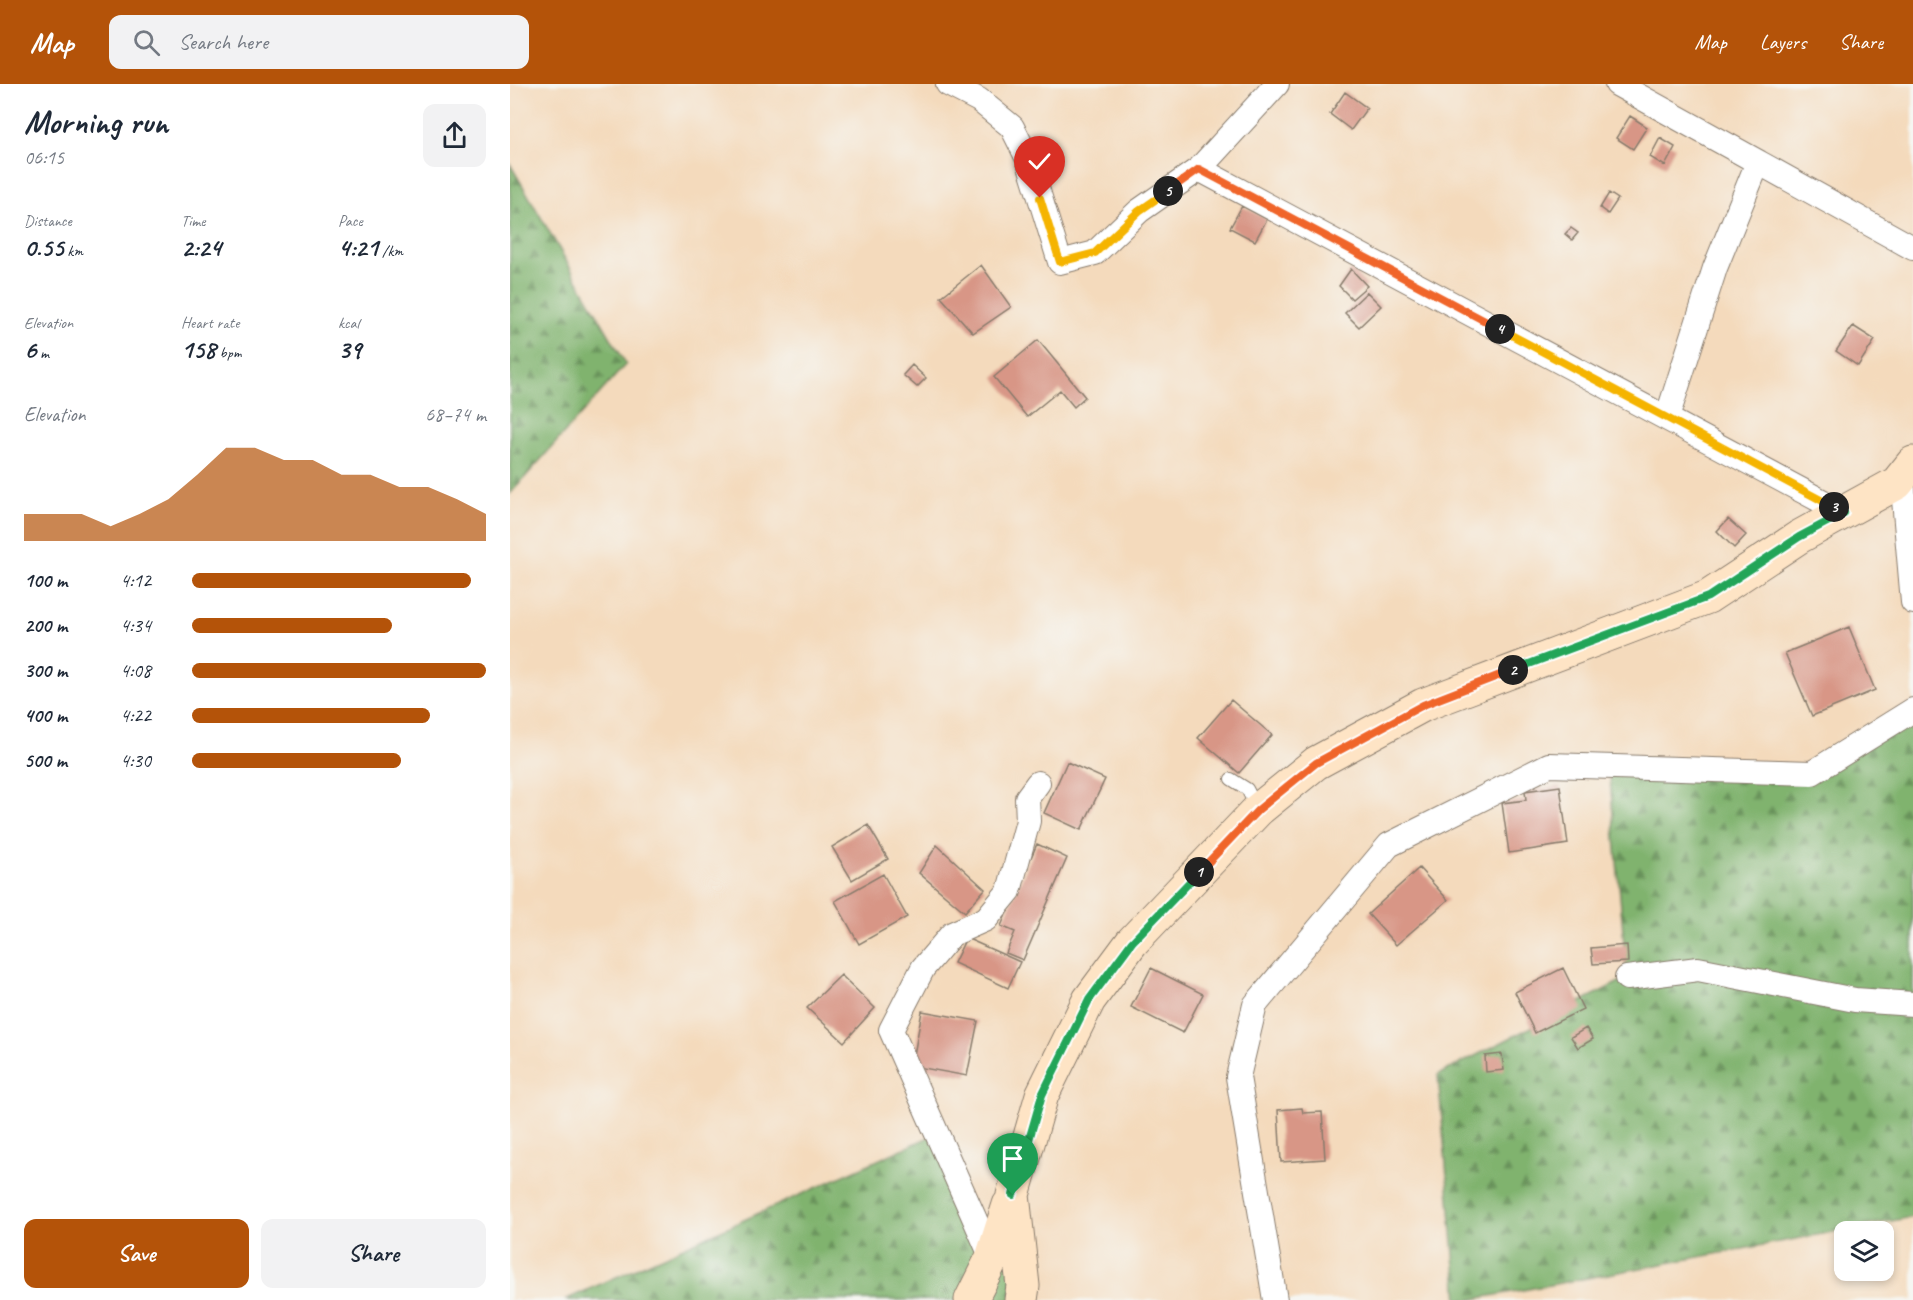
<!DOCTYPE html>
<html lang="en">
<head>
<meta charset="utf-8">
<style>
  :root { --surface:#fff; --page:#f2f2f3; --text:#1f2937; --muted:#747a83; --accent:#b45309 }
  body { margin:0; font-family:Caveat,sans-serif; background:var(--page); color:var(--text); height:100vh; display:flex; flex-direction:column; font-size:22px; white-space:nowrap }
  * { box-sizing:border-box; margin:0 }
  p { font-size:20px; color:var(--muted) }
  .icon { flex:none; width:33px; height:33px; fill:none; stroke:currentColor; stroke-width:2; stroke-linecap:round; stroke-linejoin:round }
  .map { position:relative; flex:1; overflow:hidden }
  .drawer { display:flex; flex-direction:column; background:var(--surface); width:510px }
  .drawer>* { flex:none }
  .controls { position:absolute; left:1324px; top:1137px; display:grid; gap:12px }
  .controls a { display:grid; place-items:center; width:60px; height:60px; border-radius:12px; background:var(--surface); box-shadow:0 3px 9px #0003; font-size:30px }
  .pin { position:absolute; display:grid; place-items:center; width:51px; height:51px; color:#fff; margin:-62px -26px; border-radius:50% 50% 50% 0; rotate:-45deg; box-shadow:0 0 6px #0007 }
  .pin .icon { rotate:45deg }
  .km { position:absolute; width:30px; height:30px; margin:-15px; border-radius:50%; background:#222; color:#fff; font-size:16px; line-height:30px; text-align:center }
  .round { display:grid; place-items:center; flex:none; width:63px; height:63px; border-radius:12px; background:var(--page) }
  .headline { display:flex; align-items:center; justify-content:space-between; height:102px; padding:0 24px }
  h1 { font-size:33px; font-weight:700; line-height:45px }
  .figures { display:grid; grid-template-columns:repeat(3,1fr); gap:9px; height:102px; padding:6px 24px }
  .figures div { display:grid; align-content:center }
  .figures b { font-size:26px; font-weight:700 }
  .figures small { font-size:16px; font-weight:400 }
  .figures p { font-size:16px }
  .chart { height:168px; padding:12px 24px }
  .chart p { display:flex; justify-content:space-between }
  .chart svg { width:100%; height:108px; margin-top:6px; fill:var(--accent); opacity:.7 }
  .primary-button { display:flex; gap:12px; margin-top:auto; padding:12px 24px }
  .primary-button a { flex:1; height:69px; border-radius:12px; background:var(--accent); color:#fff; font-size:24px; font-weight:700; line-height:69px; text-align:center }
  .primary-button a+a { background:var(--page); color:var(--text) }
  ul { padding:0 24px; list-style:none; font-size:20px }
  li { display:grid; grid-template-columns:96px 72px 1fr; align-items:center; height:45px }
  li i { height:15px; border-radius:8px; background:var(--accent) }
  header { display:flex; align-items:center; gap:36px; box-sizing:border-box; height:84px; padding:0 30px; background:var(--accent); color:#fff }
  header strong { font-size:28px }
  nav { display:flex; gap:33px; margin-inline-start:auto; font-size:21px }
  .search { width:420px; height:54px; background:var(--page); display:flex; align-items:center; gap:15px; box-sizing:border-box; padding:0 21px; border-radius:12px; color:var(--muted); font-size:22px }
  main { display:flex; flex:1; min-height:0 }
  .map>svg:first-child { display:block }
  .forest { fill:url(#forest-firs); stroke:#4e6845; stroke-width:1.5 }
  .building { fill:#d89686 }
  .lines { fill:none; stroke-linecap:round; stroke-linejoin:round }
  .lane-casing { stroke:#887b6c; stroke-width:14 }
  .street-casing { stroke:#887b6c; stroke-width:26 }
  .secondary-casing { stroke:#887b6c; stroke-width:35 }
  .lane { stroke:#fff; stroke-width:12 }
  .street { stroke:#fff; stroke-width:24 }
  .secondary { stroke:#fee4c5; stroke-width:33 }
  .split-1-casing { stroke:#fff; stroke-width:12 }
  .split-2-casing { stroke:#fff; stroke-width:12 }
  .split-3-casing { stroke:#fff; stroke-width:12 }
  .split-4-casing { stroke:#fff; stroke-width:12 }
  .split-5-casing { stroke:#fff; stroke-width:12 }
  .split-6-casing { stroke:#fff; stroke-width:12 }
  .split-1 { stroke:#22a559; stroke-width:8 }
  .split-2 { stroke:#f0652b; stroke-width:8 }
  .split-3 { stroke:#22a559; stroke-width:8 }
  .split-4 { stroke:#f5b400; stroke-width:8 }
  .split-5 { stroke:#f0652b; stroke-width:8 }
  .split-6 { stroke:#f5b400; stroke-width:8 }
</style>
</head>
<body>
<header>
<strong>Map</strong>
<div class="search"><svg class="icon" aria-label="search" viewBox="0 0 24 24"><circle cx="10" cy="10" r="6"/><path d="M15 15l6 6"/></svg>Search here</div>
<nav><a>Map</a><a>Layers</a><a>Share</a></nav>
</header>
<main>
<section class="drawer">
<div class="headline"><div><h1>Morning run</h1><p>06:15</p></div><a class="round"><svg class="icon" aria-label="share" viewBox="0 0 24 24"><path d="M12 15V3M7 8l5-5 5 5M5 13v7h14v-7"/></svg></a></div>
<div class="figures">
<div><p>Distance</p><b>0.55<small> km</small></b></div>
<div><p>Time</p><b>2:24</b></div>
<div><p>Pace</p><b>4:21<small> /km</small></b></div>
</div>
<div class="figures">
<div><p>Elevation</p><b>6<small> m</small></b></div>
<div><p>Heart rate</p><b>158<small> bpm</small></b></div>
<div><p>kcal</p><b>39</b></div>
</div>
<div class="chart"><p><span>Elevation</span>68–74 m</p>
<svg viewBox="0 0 160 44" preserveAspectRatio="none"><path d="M0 44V33L10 33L20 33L30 38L40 33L50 27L60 17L70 6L80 6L90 11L100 11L110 17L120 17L130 22L140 22L150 27L160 33V44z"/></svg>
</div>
<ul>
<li><b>100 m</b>4:12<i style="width:95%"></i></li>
<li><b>200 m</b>4:34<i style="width:68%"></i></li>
<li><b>300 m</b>4:08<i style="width:100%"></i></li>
<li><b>400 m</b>4:22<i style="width:81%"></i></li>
<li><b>500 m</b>4:30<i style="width:71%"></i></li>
</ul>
<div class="primary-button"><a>Save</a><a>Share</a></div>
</section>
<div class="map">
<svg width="1403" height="1216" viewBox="0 0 1403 1216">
  <defs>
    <pattern id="forest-firs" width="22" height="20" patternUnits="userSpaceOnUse" patternTransform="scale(1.5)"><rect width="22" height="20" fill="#80b36e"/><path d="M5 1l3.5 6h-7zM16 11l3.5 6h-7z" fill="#68915a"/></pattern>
  </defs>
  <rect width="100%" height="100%" fill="#f6f6f2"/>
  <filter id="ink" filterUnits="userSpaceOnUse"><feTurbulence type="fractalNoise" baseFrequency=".0167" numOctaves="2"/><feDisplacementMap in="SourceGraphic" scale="12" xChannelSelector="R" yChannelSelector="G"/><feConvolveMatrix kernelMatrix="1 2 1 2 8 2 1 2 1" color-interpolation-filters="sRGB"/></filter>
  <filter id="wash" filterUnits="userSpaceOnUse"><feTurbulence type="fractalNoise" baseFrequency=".008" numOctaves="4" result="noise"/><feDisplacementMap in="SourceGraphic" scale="24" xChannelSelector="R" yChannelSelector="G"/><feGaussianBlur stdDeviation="1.35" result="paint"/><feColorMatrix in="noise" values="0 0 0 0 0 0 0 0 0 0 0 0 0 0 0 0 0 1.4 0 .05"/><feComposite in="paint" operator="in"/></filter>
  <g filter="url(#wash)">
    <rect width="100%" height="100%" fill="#f4dabc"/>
    <path class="forest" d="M0 80 116 280 0 410Z
      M1403 626V1133L959 1216H948L928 991 1117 894 1099 683 1302 689Z
      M426 1050 482 1174 450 1216H55Z
      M507 1152 501 1216H466Z"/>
    <g id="blocks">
      <path class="building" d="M835 8 857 24 841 46 820 30Z
        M1120 32 1137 43 1123 65 1106 54Z
        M1150 54 1165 63 1155 82 1140 73Z
        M1099 109 1108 115 1098 130 1090 124Z
        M732 122 757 135 745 157 720 144Z
        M1061 144 1068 149 1062 156 1055 150Z
        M471 181 501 223 463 249 431 213Z
        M841 185 857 202 842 215 829 202Z
        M857 208 871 222 849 243 835 229Z
        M1343 242 1365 256 1348 282 1326 267Z
        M528 256 575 313 564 323 550 306 517 333 484 293Z
        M402 281 416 294 407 303 393 291Z
        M1218 435 1236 451 1224 464 1207 447Z
        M1339 543 1365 606 1302 632 1275 569Z
        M721 616 762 651 729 689 688 654Z
        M557 678 595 695 571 746 534 729Z
        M1050 702 1058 760 999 769 992 719 1016 716 1015 707Z
        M358 741 378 775 342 796 322 763Z
        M527 760 557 774 513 876 496 869 505 848 491 842Z
        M427 761 475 805 455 828 409 789Z
        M909 784 938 816 886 861 858 830Z
        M373 790 397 833 349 860 325 817Z
        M456 854 510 878 498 904 444 879Z
        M1117 861 1118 878 1083 880 1081 864Z
        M641 884 693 910 673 949 621 923Z
        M1053 884 1073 925 1025 949 1005 908Z
        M331 891 365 924 334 958 297 924Z
        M412 927 468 937 457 992 402 982Z
        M1076 944 1083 955 1068 964 1061 953Z
        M992 970 994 986 976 988 975 972Z
        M792 1024 793 1029 812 1028 815 1075 771 1078 768 1026Z"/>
    </g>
  </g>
  <g filter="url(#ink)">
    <use href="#blocks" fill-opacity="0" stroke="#887b6c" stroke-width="1.5"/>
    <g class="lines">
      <g class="lane-casing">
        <path id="lane" d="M721 695 737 705 747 724"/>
      </g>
      <g class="street-casing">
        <path id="street" d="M438 0 469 16 502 43 518 75 550 178 585 169 629 127 689 85
          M767 0 689 85 1334 429
          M1107 0 1248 78 1205 184 1157 334
          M1248 78 1403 164
          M1392 393 1403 518
          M1117 894 1188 885 1345 916 1403 920
          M482 1174 381 946 413 884 442 850 476 835 499 807 518 737 517 714 528 699
          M765 1216 728 993 745 921 879 761 1039 681 1302 689 1403 626"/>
      </g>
      <g class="secondary-casing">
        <path id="secondary" d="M461 1216 482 1174 499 1121
          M511 1216 513 1202 503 1111 532 1011 579 916 622 858 748 726 806 679 913 621 1198 513 1289 453 1387 399 1403 379"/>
      </g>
      <use href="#lane" class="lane"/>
      <use href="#street" class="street"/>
      <use href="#secondary" class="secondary"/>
    </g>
  </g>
  <g class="lines" filter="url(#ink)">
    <g class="split-1-casing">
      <path id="split-1" d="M503 1111 532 1011 579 916 622 858 689 788"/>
    </g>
    <g class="split-2-casing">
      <path id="split-2" d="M689 788 748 726 806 679 913 621 1003 586"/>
    </g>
    <g class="split-3-casing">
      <path id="split-3" d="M1003 586 1198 513 1289 453 1334 429 1324 423"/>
    </g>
    <g class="split-4-casing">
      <path id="split-4" d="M990 245 1324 423"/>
    </g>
    <g class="split-5-casing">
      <path id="split-5" d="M658 107 689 85 990 245"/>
    </g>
    <g class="split-6-casing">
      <path id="split-6" d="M530 114 550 178 585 169 629 127 658 107"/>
    </g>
    <use href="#split-1" class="split-1"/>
    <use href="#split-2" class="split-2"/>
    <use href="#split-3" class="split-3"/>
    <use href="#split-4" class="split-4"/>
    <use href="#split-5" class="split-5"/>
    <use href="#split-6" class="split-6"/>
  </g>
</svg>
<div class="controls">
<a><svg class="icon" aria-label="layers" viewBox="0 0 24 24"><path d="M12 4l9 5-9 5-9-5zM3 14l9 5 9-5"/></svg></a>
</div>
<div class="pin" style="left:503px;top:1111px;background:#1e9e55"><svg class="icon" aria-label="arrive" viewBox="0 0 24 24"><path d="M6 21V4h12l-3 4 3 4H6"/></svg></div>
<div class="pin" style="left:530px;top:114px;background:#d93025"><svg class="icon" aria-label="check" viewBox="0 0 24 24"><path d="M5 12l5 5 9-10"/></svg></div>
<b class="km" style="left:689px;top:788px">1</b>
<b class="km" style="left:1003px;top:586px">2</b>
<b class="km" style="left:1324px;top:423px">3</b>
<b class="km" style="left:990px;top:245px">4</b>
<b class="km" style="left:658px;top:107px">5</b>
</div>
</main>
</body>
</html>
